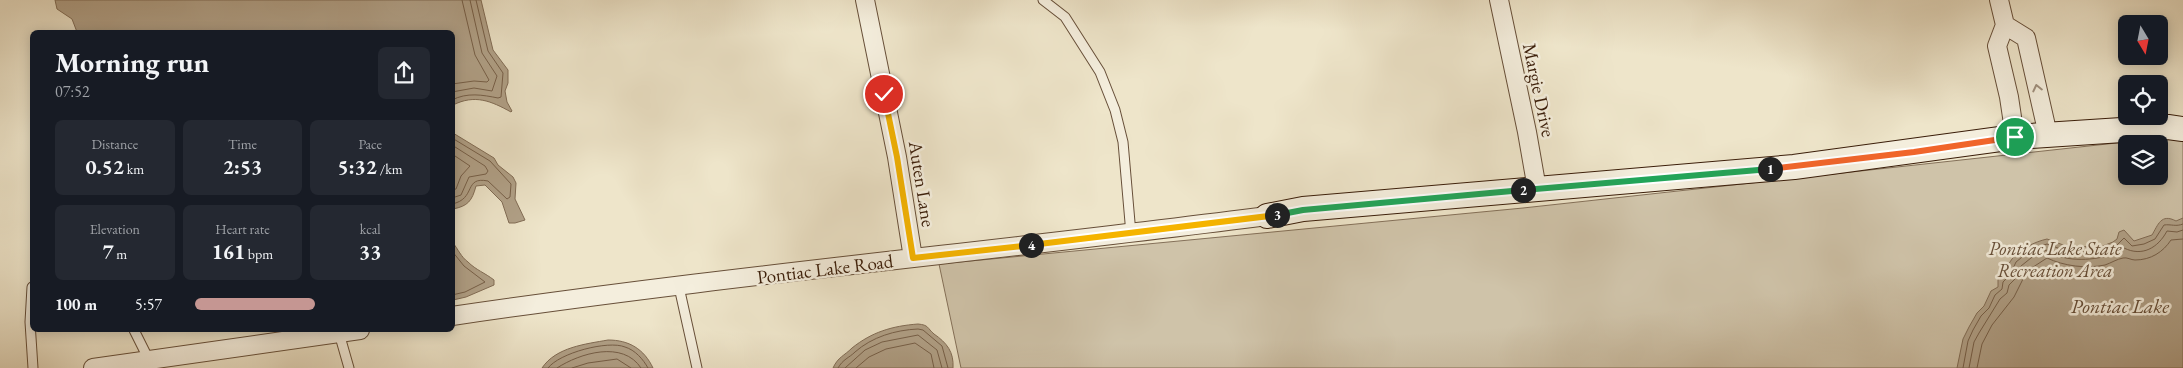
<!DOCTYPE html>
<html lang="en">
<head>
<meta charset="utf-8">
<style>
  :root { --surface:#171b24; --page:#242831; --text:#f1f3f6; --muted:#9ea1a6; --accent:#c59692 }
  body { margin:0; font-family:"EB Garamond",serif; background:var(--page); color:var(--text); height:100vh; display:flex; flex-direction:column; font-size:19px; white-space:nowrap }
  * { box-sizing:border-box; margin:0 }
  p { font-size:16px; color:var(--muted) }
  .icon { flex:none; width:28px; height:28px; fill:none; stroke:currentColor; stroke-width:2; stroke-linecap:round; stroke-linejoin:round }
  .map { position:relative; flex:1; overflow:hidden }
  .panel { position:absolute; left:30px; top:30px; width:425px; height:302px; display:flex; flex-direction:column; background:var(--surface); border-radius:8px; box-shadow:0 2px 12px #0003 }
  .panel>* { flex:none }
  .needle { width:32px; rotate:170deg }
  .fabs { position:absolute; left:2118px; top:15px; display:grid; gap:10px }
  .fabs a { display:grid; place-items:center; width:50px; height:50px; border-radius:8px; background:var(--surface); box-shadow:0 2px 12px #0003; font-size:25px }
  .pin { position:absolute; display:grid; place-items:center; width:42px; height:42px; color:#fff; margin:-21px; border:2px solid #fff; border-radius:50%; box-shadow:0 1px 5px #0007 }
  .km { position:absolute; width:25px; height:25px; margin:-12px; border-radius:50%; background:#222; color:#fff; font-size:14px; line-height:25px; text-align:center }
  .round { display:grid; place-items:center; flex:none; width:52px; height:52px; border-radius:8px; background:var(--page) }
  .summary { display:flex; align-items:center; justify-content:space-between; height:85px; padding:0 25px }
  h1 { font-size:28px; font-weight:700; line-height:38px }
  .stats { display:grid; grid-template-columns:repeat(3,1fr); gap:8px; height:85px; padding:5px 25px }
  .stats div { display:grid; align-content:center; border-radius:8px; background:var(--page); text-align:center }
  .stats b { font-size:21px; font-weight:700 }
  .stats small { font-size:14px; font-weight:400 }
  .stats p { font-size:14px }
  ul { padding:0 25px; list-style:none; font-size:16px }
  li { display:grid; grid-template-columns:80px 60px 1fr; align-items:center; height:38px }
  li i { height:12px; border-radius:6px; background:var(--accent) }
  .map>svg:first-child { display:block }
  .green { fill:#cfc3a9; stroke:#847059; fill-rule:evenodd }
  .water { fill:#b1a188; stroke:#816c55 }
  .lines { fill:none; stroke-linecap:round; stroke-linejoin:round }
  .shore { stroke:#765f48; stroke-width:1 }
  .lane-casing { stroke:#674f39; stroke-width:11 }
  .street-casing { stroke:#674f39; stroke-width:20 }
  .secondary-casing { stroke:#3a1d09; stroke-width:26 }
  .lane { stroke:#f4eedd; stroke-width:9 }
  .street { stroke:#f4eedd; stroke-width:18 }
  .secondary { stroke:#f4eedd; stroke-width:24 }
  .oneway { stroke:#a0907e }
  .split-1-casing { stroke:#fff; stroke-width:10 }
  .split-2-casing { stroke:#fff; stroke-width:10 }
  .split-3-casing { stroke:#fff; stroke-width:10 }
  .split-4-casing { stroke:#fff; stroke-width:10 }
  .split-5-casing { stroke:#fff; stroke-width:10 }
  .split-1 { stroke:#f0652b; stroke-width:6 }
  .split-2 { stroke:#22a559; stroke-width:6 }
  .split-3 { stroke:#22a559; stroke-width:6 }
  .split-4 { stroke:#f5b400; stroke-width:6 }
  .split-5 { stroke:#f5b400; stroke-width:6 }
  .labels { text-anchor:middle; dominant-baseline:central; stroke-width:5; stroke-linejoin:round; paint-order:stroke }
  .street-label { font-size:19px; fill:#3a1d09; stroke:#f4eedd }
  .park-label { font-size:19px; font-style:italic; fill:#674f39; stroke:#f4eedd }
  .water-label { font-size:20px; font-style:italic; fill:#644b35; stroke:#f4eedd }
</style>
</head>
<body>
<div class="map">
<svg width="2183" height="368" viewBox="0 0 2183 368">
  <rect width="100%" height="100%" fill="#eee5ca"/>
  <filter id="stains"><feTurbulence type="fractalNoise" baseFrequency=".004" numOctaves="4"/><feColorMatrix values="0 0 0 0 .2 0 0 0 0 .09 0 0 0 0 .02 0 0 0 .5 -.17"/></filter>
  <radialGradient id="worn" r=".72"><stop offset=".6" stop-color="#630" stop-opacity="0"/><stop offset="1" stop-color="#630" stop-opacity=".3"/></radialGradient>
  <path class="green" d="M2171 137 2183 138V368H961L939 264 1523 208ZM2126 144H2159V176H2126Z"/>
  <path class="water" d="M55 0H481L493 50 508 70V83L505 91 507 102 512 111 511 112C491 101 475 94 453 105L452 32H77L72 19 57 9Z
    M453 133 494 158 498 165 513 177 516 183 515 199 525 220 515 223H509L502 202 485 185 476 186C472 201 468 206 453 209Z
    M2183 218V368H1957L1963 339 1969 327 1977 313 1984 306 1991 291 1998 287V279C2006 273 2006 267 2012 259 2020 249 2034 242 2047 239L2066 246 2100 247 2113 242 2117 239 2119 232 2124 230 2134 241 2152 235C2158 225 2161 213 2176 221Z
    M453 243C458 249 461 257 468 262 476 270 485 273 494 280V285L466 297 453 300Z
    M918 324C929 325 927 328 934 334 947 343 954 352 953 368H833C838 357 844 356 852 348 872 332 892 326 918 324Z
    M608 340C629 340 644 349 653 368H542C556 347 586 344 608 340Z"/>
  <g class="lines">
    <path class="shore" d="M452 84 474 81 487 82 489 80 475 55 462 0
      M452 92 474 88 492 91 497 76 482 53 470 0
      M452 100C467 92 483 95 498 98L501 97 503 73 488 51 476 0
      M452 138 490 161 511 184 510 197 507 199 488 181C463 176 477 199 452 204
      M452 145 485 166 488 171 486 174 469 177 461 195 452 198
      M452 154 470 166 461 176 456 189 452 190
      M452 251 464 266 485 282 465 292 452 295
      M548 368C559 353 608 340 625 347 635 350 643 359 648 368
      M557 368C580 353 623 340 641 368
      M572 368 588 363 617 359 631 368
      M838 368C843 359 849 358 855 352 872 337 895 330 918 329L923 330 942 346 948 368
      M845 368 865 350 882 342 918 335 937 350 942 368
      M856 368 869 357 886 349 915 343 931 354 934 368
      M1963 368 1968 341 1973 330 1981 316 1989 308 1995 295 2002 289 2003 282 2010 275 2016 262 2032 249 2047 244 2066 251 2101 252 2115 247 2124 238 2132 246 2144 244 2155 239 2164 225C2171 224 2176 227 2183 224
      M1969 368 1974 342 1979 333 2000 299 2007 293 2009 285 2016 278 2021 266 2036 254 2047 250C2052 252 2057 255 2062 257 2079 262 2110 259 2124 248 2142 257 2158 248 2167 231L2177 232 2183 230
      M1977 368 1982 344 1992 325 2014 297 2027 271 2047 258C2064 266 2086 269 2105 265 2111 263 2117 259 2123 258 2127 257 2131 260 2135 260 2151 260 2163 252 2171 240L2183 239"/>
    <g class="lane-casing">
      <path id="lane" d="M1043 0 1065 17 1100 72 1115 110 1123 142 1131 234
        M32 287 30 322 33 368
        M679 287 697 368
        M134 330 149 360
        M339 333 349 368"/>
    </g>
    <g class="street-casing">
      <path id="street" d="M865 0 897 157 913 258
        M1499 0 1527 132 1537 189
        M1999 0 2005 25 1997 46 2009 97 2015 137
        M2005 25 2026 38 2048 135
        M452 316C723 276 996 251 1267 216
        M93 368 360 330"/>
    </g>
    <g class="secondary-casing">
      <path id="secondary" d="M1267 216 1303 209 1794 167 2015 137 2168 127 2183 129"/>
    </g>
    <use href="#lane" class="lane"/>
    <use href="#street" class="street"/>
    <use href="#secondary" class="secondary"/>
  </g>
  <defs><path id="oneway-chevron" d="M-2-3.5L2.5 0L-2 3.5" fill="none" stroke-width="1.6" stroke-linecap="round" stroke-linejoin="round" transform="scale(1.25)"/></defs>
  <use class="oneway" href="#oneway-chevron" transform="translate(2037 88) rotate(-103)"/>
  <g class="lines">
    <g class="split-1-casing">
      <path id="split-1" d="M1770 169 1914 152 2015 137"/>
    </g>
    <g class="split-2-casing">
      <path id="split-2" d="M1523 190 1770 169"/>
    </g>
    <g class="split-3-casing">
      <path id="split-3" d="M1277 215 1303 210 1523 190"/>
    </g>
    <g class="split-4-casing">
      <path id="split-4" d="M1031 245 1277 215"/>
    </g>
    <g class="split-5-casing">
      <path id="split-5" d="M884 94 897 157 913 258 1031 245"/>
    </g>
    <use href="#split-1" class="split-1"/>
    <use href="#split-2" class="split-2"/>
    <use href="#split-3" class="split-3"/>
    <use href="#split-4" class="split-4"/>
    <use href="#split-5" class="split-5"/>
  </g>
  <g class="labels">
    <g class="street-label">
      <text transform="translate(1539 90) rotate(78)">Margie Drive</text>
      <text transform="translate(922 184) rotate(81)">Auten Lane</text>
      <text transform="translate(825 269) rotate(-7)">Pontiac Lake Road</text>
    </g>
    <g class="park-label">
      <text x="2055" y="248">Pontiac Lake State<tspan x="2055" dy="22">Recreation Area</tspan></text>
    </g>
    <g class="water-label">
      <text x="2120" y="306">Pontiac Lake</text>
    </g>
  </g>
  <rect width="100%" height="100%" filter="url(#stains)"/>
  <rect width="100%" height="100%" fill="url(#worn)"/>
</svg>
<div class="fabs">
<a><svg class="needle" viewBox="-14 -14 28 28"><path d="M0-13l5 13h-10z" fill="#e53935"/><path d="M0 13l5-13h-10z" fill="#9ea1a6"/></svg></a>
<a><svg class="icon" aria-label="locate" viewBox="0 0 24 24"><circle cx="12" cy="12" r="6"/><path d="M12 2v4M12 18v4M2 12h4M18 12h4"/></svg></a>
<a><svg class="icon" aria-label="layers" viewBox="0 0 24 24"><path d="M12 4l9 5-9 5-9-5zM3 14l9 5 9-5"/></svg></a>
</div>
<div class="pin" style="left:2015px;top:137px;background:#1e9e55"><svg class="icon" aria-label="arrive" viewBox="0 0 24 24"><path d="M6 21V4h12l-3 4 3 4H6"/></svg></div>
<div class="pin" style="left:884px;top:94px;background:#d93025"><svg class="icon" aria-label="check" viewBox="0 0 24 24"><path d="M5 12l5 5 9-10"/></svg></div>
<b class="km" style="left:1770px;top:169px">1</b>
<b class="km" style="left:1523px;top:190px">2</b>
<b class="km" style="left:1277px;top:215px">3</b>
<b class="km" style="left:1031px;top:245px">4</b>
<section class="panel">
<div class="summary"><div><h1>Morning run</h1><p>07:52</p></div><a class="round"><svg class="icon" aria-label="share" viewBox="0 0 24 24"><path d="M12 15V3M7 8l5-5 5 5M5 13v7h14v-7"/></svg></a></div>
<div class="stats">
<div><p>Distance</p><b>0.52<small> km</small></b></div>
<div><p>Time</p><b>2:53</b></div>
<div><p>Pace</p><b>5:32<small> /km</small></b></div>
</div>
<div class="stats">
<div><p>Elevation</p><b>7<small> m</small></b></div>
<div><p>Heart rate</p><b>161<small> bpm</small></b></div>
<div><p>kcal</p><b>33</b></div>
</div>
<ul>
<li><b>100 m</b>5:57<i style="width:51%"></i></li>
</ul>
</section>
</div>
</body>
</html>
